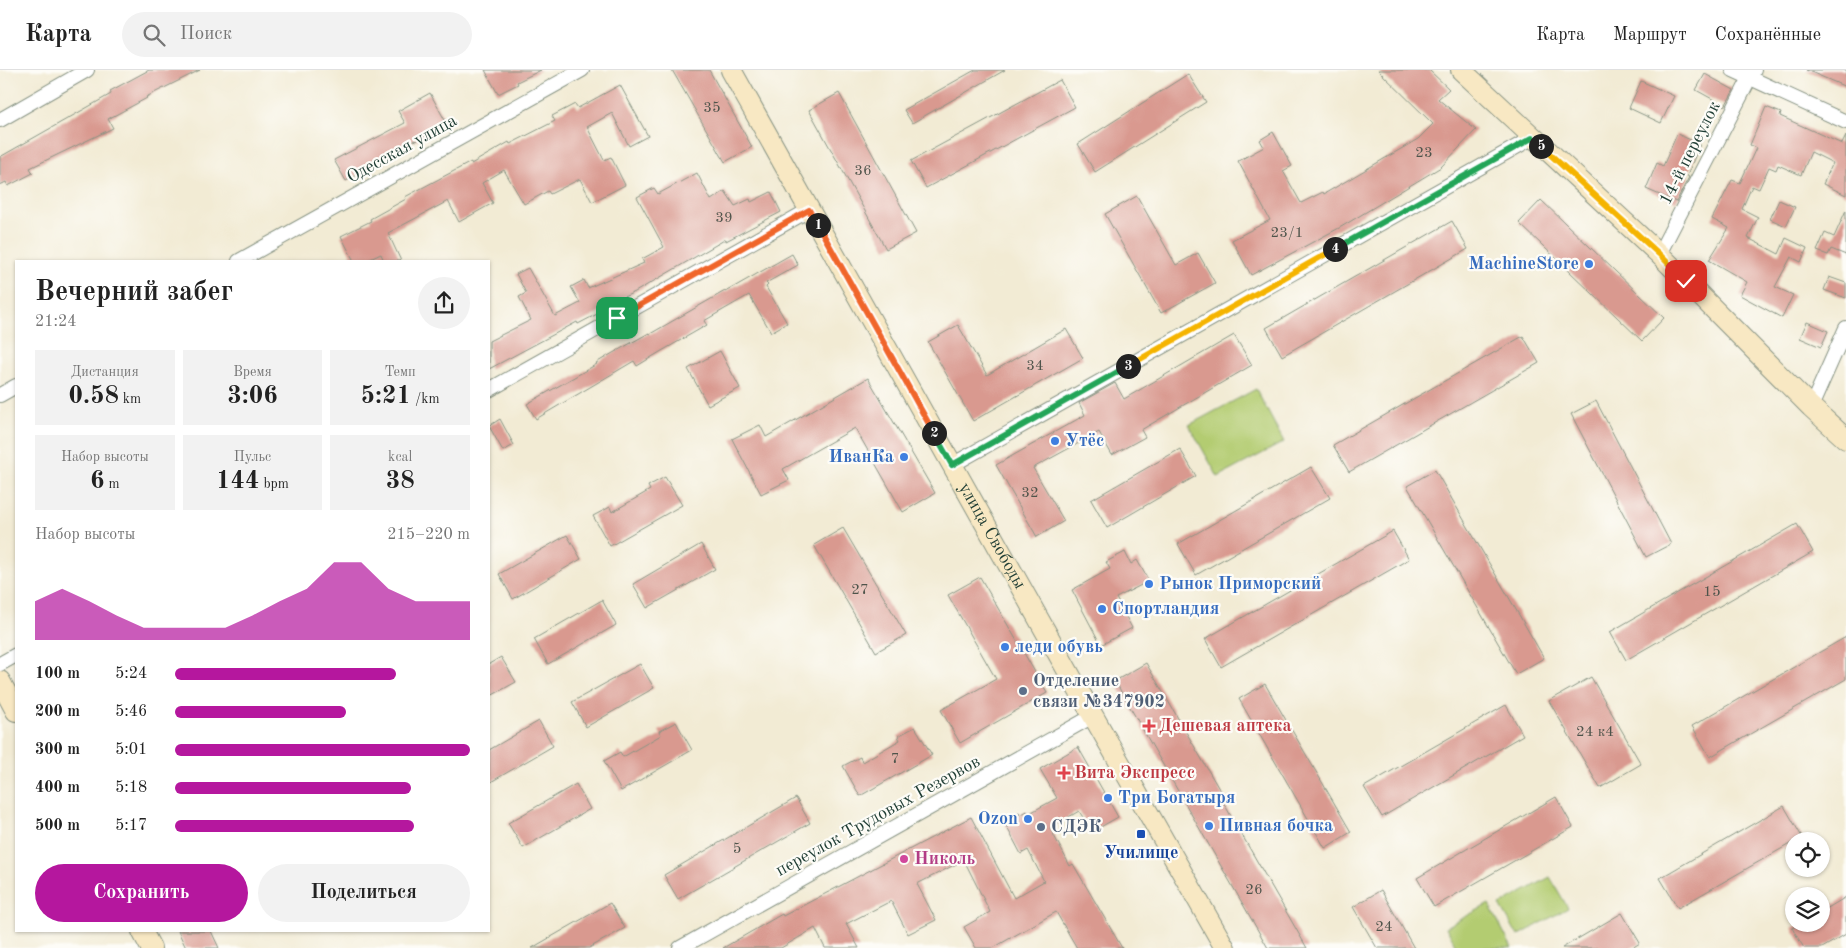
<!DOCTYPE html>
<html lang="ru">
<head>
<meta charset="utf-8">
<style>
  :root { --surface:#fff; --page:#f2f2f2; --text:#222; --muted:#767676; --line:#e0e0e0; --accent:#b5179e }
  body { margin:0; font-family:"Old Standard TT",serif; background:var(--page); color:var(--text); height:100vh; display:flex; flex-direction:column; font-size:19px; white-space:nowrap }
  * { box-sizing:border-box; margin:0 }
  p { font-size:16px; color:var(--muted) }
  .icon { flex:none; width:28px; height:28px; fill:none; stroke:currentColor; stroke-width:2; stroke-linecap:round; stroke-linejoin:round }
  .map { position:relative; flex:1; overflow:hidden }
  .panel { position:absolute; left:15px; top:190px; width:475px; height:672px; display:flex; flex-direction:column; background:var(--surface); border-radius:0px; box-shadow:0 1px 4px #0004 }
  .panel>* { flex:none }
  .tools { position:absolute; left:1785px; top:762px; display:grid; gap:10px }
  .tools a { display:grid; place-items:center; width:45px; height:45px; border-radius:50%; background:var(--surface); box-shadow:0 1px 4px #0004; font-size:25px }
  .pin { position:absolute; display:grid; place-items:center; width:42px; height:42px; color:#fff; margin:-21px; border-radius:10px; box-shadow:0 2px 8px #0006 }
  .km { position:absolute; width:25px; height:25px; margin:-12px; border-radius:50%; background:#222; color:#fff; font-size:14px; line-height:25px; text-align:center }
  .round { display:grid; place-items:center; flex:none; width:52px; height:52px; border-radius:26px; background:var(--page) }
  .headline { display:flex; align-items:center; justify-content:space-between; height:85px; padding:0 20px }
  h1 { font-size:28px; font-weight:700; line-height:38px }
  .figures { display:grid; grid-template-columns:repeat(3,1fr); gap:8px; height:85px; padding:5px 20px }
  .figures div { display:grid; align-content:center; border-radius:0px; background:var(--page); text-align:center }
  .figures b { font-size:25px; font-weight:700 }
  .figures small { font-size:14px; font-weight:400 }
  .figures p { font-size:14px }
  .chart { height:140px; padding:10px 20px }
  .chart p { display:flex; justify-content:space-between }
  .chart svg { width:100%; height:90px; margin-top:5px; fill:var(--accent); opacity:.7 }
  .primary-button { display:flex; gap:10px; margin-top:auto; padding:10px 20px }
  .primary-button a { flex:1; height:58px; border-radius:30px; background:var(--accent); color:#fff; font-size:20px; font-weight:700; line-height:58px; text-align:center }
  .primary-button a+a { background:var(--page); color:var(--text) }
  ul { padding:0 20px; list-style:none; font-size:16px }
  li { display:grid; grid-template-columns:80px 60px 1fr; align-items:center; height:38px }
  li i { height:12px; border-radius:6px; background:var(--accent) }
  header { display:flex; align-items:center; gap:30px; box-sizing:border-box; height:70px; padding:0 25px; background:var(--surface); border-bottom:1px solid var(--line) }
  header strong { font-size:24px }
  nav { display:flex; gap:28px; margin-inline-start:auto; font-size:18px }
  .search { width:350px; height:45px; background:var(--page); display:flex; align-items:center; gap:12px; box-sizing:border-box; padding:0 18px; border-radius:28px; color:var(--muted); font-size:19px }
  .map>svg:first-child { display:block }
  .green { fill:#b3cc71; stroke:#698452 }
  .building { fill:#d9998f }
  .lines { fill:none; stroke-linecap:round; stroke-linejoin:round }
  .street-casing { stroke:#889484; stroke-width:16 }
  .secondary-casing { stroke:#889484; stroke-width:22 }
  .street { stroke:#fff; stroke-width:14 }
  .secondary { stroke:#f8e8c3; stroke-width:20 }
  .split-1-casing { stroke:#fff; stroke-width:10 }
  .split-2-casing { stroke:#fff; stroke-width:10 }
  .split-3-casing { stroke:#fff; stroke-width:10 }
  .split-4-casing { stroke:#fff; stroke-width:10 }
  .split-5-casing { stroke:#fff; stroke-width:10 }
  .split-6-casing { stroke:#fff; stroke-width:10 }
  .split-1 { stroke:#f0652b; stroke-width:6 }
  .split-2 { stroke:#f0652b; stroke-width:6 }
  .split-3 { stroke:#22a559; stroke-width:6 }
  .split-4 { stroke:#f5b400; stroke-width:6 }
  .split-5 { stroke:#22a559; stroke-width:6 }
  .split-6 { stroke:#f5b400; stroke-width:6 }
  .shop-dot { fill:#3f7fe0; stroke:#fdfcf7; stroke-width:2 }
  .service-dot { fill:#5c6f8a; stroke:#fdfcf7; stroke-width:2 }
  .health-dot { fill:#e0444e; stroke:#fdfcf7; stroke-width:2 }
  .transit-dot { fill:#1a4fb4; stroke:#fdfcf7; stroke-width:2 }
  .hotel-dot { fill:#d1479c; stroke:#fdfcf7; stroke-width:2 }
  .labels { text-anchor:middle; dominant-baseline:central; stroke-width:4.5; stroke-linejoin:round; paint-order:stroke }
  .number-label { font-size:15px; fill:#4e544b }
  .street-label { font-size:18px; fill:#1f3d34; stroke:#fdfcf7 }
  .shop-label { font-size:18px; font-weight:bold; fill:#366cbe; stroke:#fdfcf7; text-anchor:start }
  .service-label { font-size:18px; font-weight:bold; fill:#4e5e75; stroke:#fdfcf7; text-anchor:start }
  .health-label { font-size:18px; font-weight:bold; fill:#be3a42; stroke:#fdfcf7; text-anchor:start }
  .transit-label { font-size:18px; font-weight:bold; fill:#164399; stroke:#fdfcf7 }
  .hotel-label { font-size:18px; font-weight:bold; fill:#b23c85; stroke:#fdfcf7; text-anchor:start }
</style>
</head>
<body>
<header>
<strong>Карта</strong>
<div class="search"><svg class="icon" aria-label="search" viewBox="0 0 24 24"><circle cx="10" cy="10" r="6"/><path d="M15 15l6 6"/></svg>Поиск</div>
<nav><a>Карта</a><a>Маршрут</a><a>Сохранённые</a></nav>
</header>
<div class="map">
<svg width="1846" height="878" viewBox="0 0 1846 878">
  <rect width="100%" height="100%" fill="#fdfcf7"/>
  <filter id="ink" filterUnits="userSpaceOnUse"><feTurbulence type="fractalNoise" baseFrequency=".02" numOctaves="2"/><feDisplacementMap in="SourceGraphic" scale="10" xChannelSelector="R" yChannelSelector="G"/><feConvolveMatrix kernelMatrix="1 2 1 2 8 2 1 2 1" color-interpolation-filters="sRGB"/></filter>
  <filter id="wash" filterUnits="userSpaceOnUse"><feTurbulence type="fractalNoise" baseFrequency=".0096" numOctaves="4" result="noise"/><feDisplacementMap in="SourceGraphic" scale="20" xChannelSelector="R" yChannelSelector="G"/><feGaussianBlur stdDeviation="1.12" result="paint"/><feColorMatrix in="noise" values="0 0 0 0 0 0 0 0 0 0 0 0 0 0 0 0 0 1.4 0 .05"/><feComposite in="paint" operator="in"/></filter>
  <g filter="url(#wash)">
    <rect width="100%" height="100%" fill="#f2ebd4"/>
    <path class="green" d="M1256 319 1284 372 1218 407 1189 355Z
      M1550 807 1568 838 1518 866 1500 835Z
      M1489 834 1512 878H1457L1446 857Z"/>
    <g id="blocks">
      <path class="building" d="M149 0H200L146 27 147 28 108 49 113 58 30 98 33 103 8 116 6 112 0 115V87L111 24 110 21Z
        M485 0H541L517 12 518 14 498 24Z
        M672 0H709L752 77 725 92Z
        M975 0H1005L912 53 904 40Z
        M1378 0H1429L1449 19 1438 29 1476 60 1441 97 1341 157 1251 205 1232 170 1270 150 1238 91 1264 77 1260 70 1273 62 1292 96 1283 101 1301 133 1323 122 1324 124 1418 69 1433 54Z
        M1806 0H1846V17Z
        M1188 4 1206 32 1095 102 1078 74Z
        M1705 4 1734 20 1725 36 1696 20Z
        M1060 10 1075 37 926 118 911 91Z
        M1641 11 1674 26 1661 53 1629 38Z
        M620 15 648 66 629 76 612 43 587 57 604 90 611 87 625 115 592 132 580 109 550 124 548 121 524 134 504 100 482 113 493 133 459 152 448 131 388 163 401 191H384L381 184 366 191H354L341 166 371 151 370 149 406 129 405 127 471 92V94L509 72 510 74 555 51 552 46 575 34 578 38Z
        M430 23 447 54 416 71 415 70 373 91 375 95 346 111 334 90 405 53 398 41Z
        M839 23 916 163 886 179 809 40Z
        M1766 37 1781 43 1780 46 1842 74 1846 66V125L1823 114 1833 93 1811 82 1801 105 1778 95 1776 100 1769 97 1759 119 1752 116 1742 139 1758 147 1748 168 1779 184 1786 168 1807 178 1801 192 1791 187 1775 217 1793 225 1782 248 1740 225 1747 212 1709 190 1729 158 1712 149 1732 110 1740 113 1756 78 1750 75Z
        M1677 64 1700 74 1687 106 1689 107 1676 132 1646 119 1657 93 1663 96Z
        M697 103 711 130 725 121 735 136 750 129 751 132 771 122 781 142 726 171V169L635 222 599 238 601 242 578 254 577 252 489 299V271L531 250 519 227 526 223 516 204 528 198 555 246 580 233 571 217 584 210 588 218 644 193 642 189 664 177 637 127 654 118 658 124Z
        M1137 126 1176 195 1198 183 1215 213 1161 243 1105 144Z
        M1541 130 1664 248 1642 271 1519 153Z
        M1779 130 1795 137 1786 156 1770 149Z
        M1846 140V185L1831 179 1828 185 1817 181 1825 163 1834 167Z
        M1452 151 1468 179 1282 286 1266 258Z
        M792 184 798 195 766 213 768 215 766 217 787 253 771 262 749 225 704 251 707 255 660 282 637 296 634 291 536 349 527 334 597 294 596 293 613 283 649 263 650 264 725 221V222Z
        M1829 207 1846 213V228L1824 220Z
        M1807 252 1828 261 1821 277 1800 268Z
        M958 255 987 305 1066 259 1083 288 973 351 928 272Z
        M1234 265 1252 295 1141 360 1145 367 1112 385 1099 362 1033 398 1064 451 1037 467 996 395 1085 345 1079 333 1115 313 1124 329Z
        M1523 266 1539 293 1349 402 1333 375Z
        M720 281 740 318 708 335 688 299Z
        M868 308 935 423 903 442 855 358 783 399 789 410 761 424 732 369 760 355 766 367Z
        M1596 331 1671 474 1646 487 1571 344Z
        M500 349 514 375 503 381 489 356Z
        M1180 379 1196 406 1107 458 1091 430Z
        M1311 397 1330 428 1196 505 1178 474Z
        M1435 400 1544 588 1516 604 1407 416Z
        M665 407 682 435 610 476 593 446 610 437 612 442 650 420 648 416Z
        M1797 454 1813 482 1626 590 1610 562Z
        M843 458 906 565 876 582 814 475Z
        M1393 461 1409 489 1221 597 1205 569Z
        M567 465 581 489 513 529 499 504Z
        M701 474 715 499 647 538 633 514Z
        M1125 482 1131 494 1137 490 1149 511 1116 528 1132 558 1101 575 1072 520 1110 499 1106 492Z
        M980 507 1047 623 960 673 941 640 996 609 948 525Z
        M602 530 616 555 548 594 534 569Z
        M1846 567V609L1710 687 1692 656Z
        M501 587 516 612 489 627V594Z
        M1146 593 1226 731 1223 732 1307 878H1268L1115 611Z
        M640 594 654 618 586 657 572 632Z
        M1591 607 1641 694 1600 718 1549 631Z
        M1265 614 1351 762 1325 778 1239 629Z
        M1506 635 1523 665 1382 747 1364 717Z
        M539 651 553 676 489 713V680Z
        M676 652 692 680 621 721 604 691 620 682 623 687 661 665 659 661Z
        M915 657 932 685 860 726 843 696 860 687 862 692 900 670 898 666Z
        M1078 677 1118 747 1092 762 1079 741 1050 758 1070 796 1073 794 1122 878H1077L1056 842 993 878H976L964 857 990 842 964 790 917 814 936 850 908 864 891 831 846 854 859 878H825L815 858 781 878H723L782 844 783 846 971 747 1014 828 1044 811 1028 780 1021 784 1002 748 1012 742 1014 745 1019 742 1020 745 1027 741 1028 744 1057 728 1040 699Z
        M576 714 590 739 523 778 508 753Z
        M1556 727 1573 757 1434 837 1417 808Z
        M796 728 810 753 678 829 664 805Z
        M1784 736 1802 767 1678 838 1660 808Z
        M1381 820 1414 878H1377L1353 837Z
        M1846 827V864L1822 878H1804L1792 858 1800 854H1821V842Z
        M610 833 625 858 589 878H532Z
        M1622 843 1640 873 1632 878H1562Z
        M178 861H211L219 878H186Z"/>
    </g>
  </g>
  <g filter="url(#ink)">
    <use href="#blocks" fill-opacity="0" stroke="#889484" stroke-width="1"/>
    <g class="lines">
      <g class="street-casing">
        <path id="street" d="M1733 0 1846 52
          M0 50 87 0
          M1659 184 1754 0
          M239 191 582 0
          M489 320 809 140
          M0 325 16 316
          M1811 337 1846 258
          M952 395 1532 68
          M0 594 16 585
          M680 878 1093 646"/>
      </g>
      <g class="secondary-casing">
        <g id="secondary">
          <path id="s1" d="M731 0 1075 614 1225 878"/>
          <path d="M1461 0 1659 184 1811 337 1846 369"/>
          <path d="M0 611 16 641"/>
          <path d="M142 861 151 878"/>
        </g>
      </g>
      <use href="#street" class="street"/>
      <use href="#secondary" class="secondary"/>
    </g>
  </g>
  <g class="lines" filter="url(#ink)">
    <g class="split-1-casing">
      <path id="split-1" d="M617 248 809 140 818 155"/>
    </g>
    <g class="split-2-casing">
      <path id="split-2" d="M818 155 934 363"/>
    </g>
    <g class="split-3-casing">
      <path id="split-3" d="M934 363 952 395 1128 296"/>
    </g>
    <g class="split-4-casing">
      <path id="split-4" d="M1128 296 1335 179"/>
    </g>
    <g class="split-5-casing">
      <path id="split-5" d="M1335 179 1532 68 1541 76"/>
    </g>
    <g class="split-6-casing">
      <path id="split-6" d="M1541 76 1659 184 1686 211"/>
    </g>
    <use href="#split-1" class="split-1"/>
    <use href="#split-2" class="split-2"/>
    <use href="#split-3" class="split-3"/>
    <use href="#split-4" class="split-4"/>
    <use href="#split-5" class="split-5"/>
    <use href="#split-6" class="split-6"/>
  </g>
  <g class="shop-dot">
    <circle cx="1589" cy="194" r="5"/>
    <circle cx="1055" cy="371" r="5"/>
    <circle cx="904" cy="387" r="5"/>
    <circle cx="1149" cy="514" r="5"/>
    <circle cx="1102" cy="539" r="5"/>
    <circle cx="1005" cy="577" r="5"/>
    <circle cx="1108" cy="728" r="5"/>
    <circle cx="1028" cy="749" r="5"/>
    <circle cx="1209" cy="756" r="5"/>
  </g>
  <g class="service-dot">
    <circle cx="1023" cy="621" r="5"/>
    <circle cx="1041" cy="757" r="5"/>
  </g>
  <g class="health-dot">
    <path d="M1146.5 648.5h5v5h5v5h-5v5h-5v-5h-5v-5h5z"/>
    <path d="M1061.5 695.5h5v5h5v5h-5v5h-5v-5h-5v-5h5z"/>
  </g>
  <rect class="transit-dot" x="1136" y="759" width="10" height="10" rx="2.5"/>
  <circle class="hotel-dot" cx="904" cy="789" r="5"/>
  <g class="labels">
    <g class="number-label">
      <text x="712" y="38">35</text>
      <text x="1424" y="83">23</text>
      <text x="863" y="101">36</text>
      <text x="724" y="148">39</text>
      <text x="1287" y="163">23/1</text>
      <text x="1035" y="296">34</text>
      <text x="1030" y="423">32</text>
      <text x="860" y="520">27</text>
      <text x="1712" y="522">15</text>
      <text x="1595" y="662">24 к4</text>
      <text x="895" y="689">7</text>
      <text x="737" y="779">5</text>
      <text x="1254" y="820">26</text>
      <text x="1384" y="857">24</text>
    </g>
    <g class="street-label">
      <text transform="translate(402 79) rotate(-29)">Одесская улица</text>
      <text transform="translate(1690 83) rotate(-63)">14-й переулок</text>
      <text stroke="none"><textPath href="#s1" startOffset="534">улица Свободы</textPath></text>
      <text transform="translate(878 746) rotate(-29)">переулок Трудовых Резервов</text>
    </g>
    <g class="shop-label">
      <text x="1579" y="194" text-anchor="end">MachineStore</text>
      <text x="1065" y="371">Утёс</text>
      <text x="894" y="387" text-anchor="end">ИванКа</text>
      <text x="1159" y="514">Рынок Приморский</text>
      <text x="1112" y="539">Спортландия</text>
      <text x="1015" y="577">леди обувь</text>
      <text x="1118" y="728">Три Богатыря</text>
      <text x="1018" y="749" text-anchor="end">Ozon</text>
      <text x="1219" y="756">Пивная бочка</text>
    </g>
    <g class="service-label">
      <text x="1033" y="611">Отделение<tspan x="1033" dy="21">связи №347902</tspan></text>
      <text x="1051" y="757">СДЭК</text>
    </g>
    <g class="health-label">
      <text x="1159" y="656">Дешевая аптека</text>
      <text x="1074" y="703">Вита Экспресс</text>
    </g>
    <g class="transit-label">
      <text x="1141" y="783">Училище</text>
    </g>
    <g class="hotel-label">
      <text x="914" y="789">Николь</text>
    </g>
  </g>
</svg>
<div class="tools">
<a><svg class="icon" aria-label="locate" viewBox="0 0 24 24"><circle cx="12" cy="12" r="6"/><path d="M12 2v4M12 18v4M2 12h4M18 12h4"/></svg></a>
<a><svg class="icon" aria-label="layers" viewBox="0 0 24 24"><path d="M12 4l9 5-9 5-9-5zM3 14l9 5 9-5"/></svg></a>
</div>
<div class="pin" style="left:617px;top:248px;background:#1e9e55"><svg class="icon" aria-label="arrive" viewBox="0 0 24 24"><path d="M6 21V4h12l-3 4 3 4H6"/></svg></div>
<div class="pin" style="left:1686px;top:211px;background:#d93025"><svg class="icon" aria-label="check" viewBox="0 0 24 24"><path d="M5 12l5 5 9-10"/></svg></div>
<b class="km" style="left:818px;top:155px">1</b>
<b class="km" style="left:934px;top:363px">2</b>
<b class="km" style="left:1128px;top:296px">3</b>
<b class="km" style="left:1335px;top:179px">4</b>
<b class="km" style="left:1541px;top:76px">5</b>
<section class="panel">
<div class="headline"><div><h1>Вечерний забег</h1><p>21:24</p></div><a class="round"><svg class="icon" aria-label="share" viewBox="0 0 24 24"><path d="M12 15V3M7 8l5-5 5 5M5 13v7h14v-7"/></svg></a></div>
<div class="figures">
<div><p>Дистанция</p><b>0.58<small> km</small></b></div>
<div><p>Время</p><b>3:06</b></div>
<div><p>Темп</p><b>5:21<small> /km</small></b></div>
</div>
<div class="figures">
<div><p>Набор высоты</p><b>6<small> m</small></b></div>
<div><p>Пульс</p><b>144<small> bpm</small></b></div>
<div><p>kcal</p><b>38</b></div>
</div>
<div class="chart"><p><span>Набор высоты</span>215–220 m</p>
<svg viewBox="0 0 160 44" preserveAspectRatio="none"><path d="M0 44V25L10 19L20 25L30 32L40 38L50 38L60 38L70 38L80 32L90 25L100 19L110 6L120 6L130 19L140 25L150 25L160 25V44z"/></svg>
</div>
<ul>
<li><b>100 m</b>5:24<i style="width:75%"></i></li>
<li><b>200 m</b>5:46<i style="width:58%"></i></li>
<li><b>300 m</b>5:01<i style="width:100%"></i></li>
<li><b>400 m</b>5:18<i style="width:80%"></i></li>
<li><b>500 m</b>5:17<i style="width:81%"></i></li>
</ul>
<div class="primary-button"><a>Сохранить</a><a>Поделиться</a></div>
</section>
</div>
</body>
</html>
